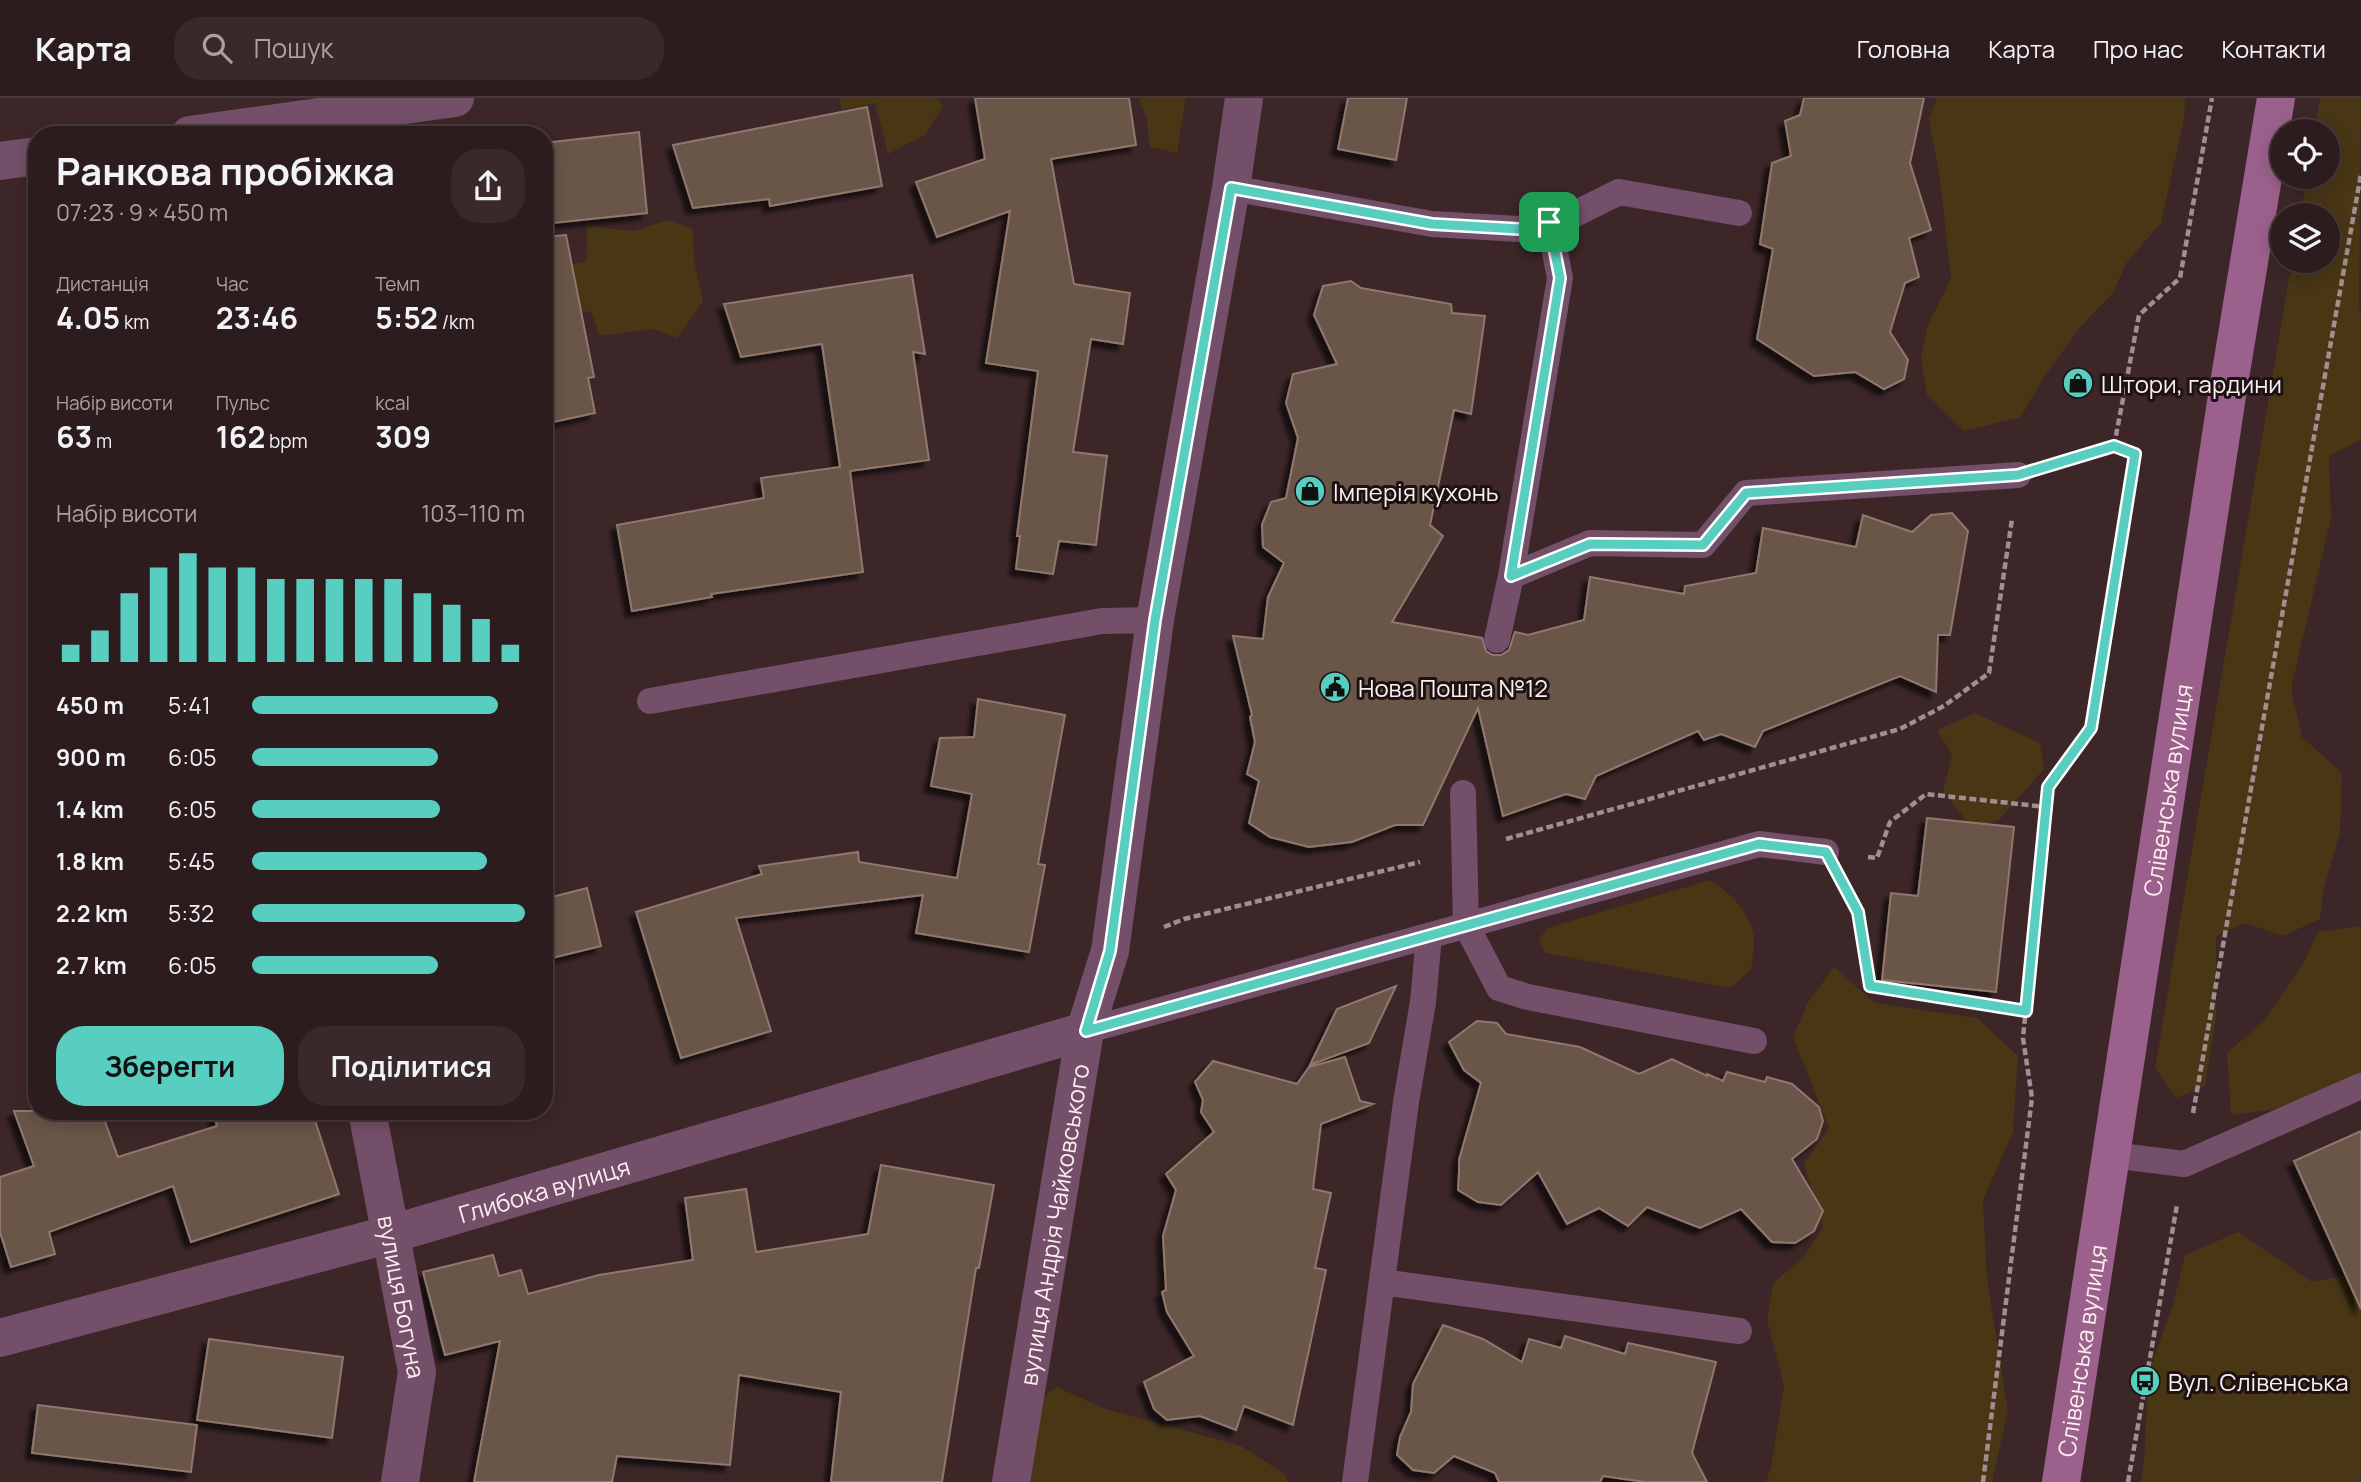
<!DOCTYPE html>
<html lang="uk">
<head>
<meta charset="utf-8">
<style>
  :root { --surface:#2d1c1e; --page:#39292b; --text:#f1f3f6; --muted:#a7a1a4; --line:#483a3c; --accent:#58cec0 }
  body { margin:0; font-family:Manrope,sans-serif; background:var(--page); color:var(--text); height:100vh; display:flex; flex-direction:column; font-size:26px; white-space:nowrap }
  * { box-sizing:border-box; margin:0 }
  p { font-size:23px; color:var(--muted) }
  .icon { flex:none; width:38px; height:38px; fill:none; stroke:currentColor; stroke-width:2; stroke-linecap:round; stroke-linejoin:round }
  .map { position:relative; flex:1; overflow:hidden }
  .details { position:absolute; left:28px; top:28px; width:525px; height:994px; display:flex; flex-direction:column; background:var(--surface); border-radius:28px; box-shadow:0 4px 18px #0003,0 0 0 2px var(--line) }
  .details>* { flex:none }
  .controls { position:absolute; left:2270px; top:21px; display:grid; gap:14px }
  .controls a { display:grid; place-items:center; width:70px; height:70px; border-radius:50%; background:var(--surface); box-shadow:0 4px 18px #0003,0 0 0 2px var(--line); font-size:35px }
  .pin { position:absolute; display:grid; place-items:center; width:60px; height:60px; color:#fff; margin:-30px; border-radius:14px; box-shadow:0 4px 10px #0006 }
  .round { display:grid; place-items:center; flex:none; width:74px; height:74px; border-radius:28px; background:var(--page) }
  .headline { display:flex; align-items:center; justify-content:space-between; height:119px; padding:0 28px }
  h1 { font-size:38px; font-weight:700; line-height:52px }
  .metrics { display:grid; grid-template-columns:repeat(3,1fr); gap:10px; height:119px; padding:7px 28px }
  .metrics div { display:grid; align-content:center }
  .metrics b { font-size:30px; font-weight:700 }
  .metrics small { font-size:19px; font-weight:400 }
  .metrics p { font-size:19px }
  .chart { height:196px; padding:14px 28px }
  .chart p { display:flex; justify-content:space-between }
  .chart svg { width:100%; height:126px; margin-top:7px; stroke:var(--accent); stroke-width:6 }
  .cta { display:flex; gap:14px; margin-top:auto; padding:14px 28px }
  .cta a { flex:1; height:80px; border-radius:28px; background:var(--accent); color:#111; font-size:28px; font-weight:700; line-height:80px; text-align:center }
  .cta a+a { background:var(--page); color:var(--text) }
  ul { padding:0 28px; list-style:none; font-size:23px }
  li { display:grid; grid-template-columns:112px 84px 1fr; align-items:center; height:52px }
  li i { height:18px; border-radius:9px; background:var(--accent) }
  header { display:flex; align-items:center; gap:42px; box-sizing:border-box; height:98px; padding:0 35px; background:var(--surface); border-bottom:2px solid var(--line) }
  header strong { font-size:33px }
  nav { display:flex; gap:38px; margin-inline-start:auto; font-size:24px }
  .search { width:490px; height:63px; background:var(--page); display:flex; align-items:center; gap:18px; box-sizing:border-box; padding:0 24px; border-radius:28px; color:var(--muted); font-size:26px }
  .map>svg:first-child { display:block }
  .green { fill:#483615 }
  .building { fill:#6a544a; stroke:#90786e; stroke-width:2; filter:url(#shadow) }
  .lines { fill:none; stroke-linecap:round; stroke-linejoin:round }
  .path { stroke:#a18e90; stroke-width:4.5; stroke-dasharray:7 3.5; stroke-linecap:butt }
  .lane { stroke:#744f6a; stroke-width:26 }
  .street { stroke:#744f6a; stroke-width:38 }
  .secondary { stroke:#9b618c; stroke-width:38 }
  .route-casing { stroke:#fff; stroke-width:14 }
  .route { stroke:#58cec0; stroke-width:9 }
  .labels { text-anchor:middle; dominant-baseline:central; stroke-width:6; stroke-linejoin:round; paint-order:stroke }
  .poi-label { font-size:24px; fill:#fcedee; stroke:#1c1213; text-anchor:start }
  .street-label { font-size:24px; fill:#fcedee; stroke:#1c1213 }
</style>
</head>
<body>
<header>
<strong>Карта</strong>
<div class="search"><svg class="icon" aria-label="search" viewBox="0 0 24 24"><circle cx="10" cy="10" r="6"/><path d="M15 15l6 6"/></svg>Пошук</div>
<nav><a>Головна</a><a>Карта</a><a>Про нас</a><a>Контакти</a></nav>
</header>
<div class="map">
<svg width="2361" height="1384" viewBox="0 0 2361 1384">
  <defs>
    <filter id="shadow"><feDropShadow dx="-6" dy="6" stdDeviation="2" flood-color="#0009"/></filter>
  </defs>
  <rect width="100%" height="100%" fill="#3c2628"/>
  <path class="green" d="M840 0H936L943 8 925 37 888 56 875 5 841 12Z
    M1139 0H1186L1177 55 1150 49 1147 22Z
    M1937 0H2185L2184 21 2161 125 2127 164 2113 195 2081 228 2042 282 2021 319 1964 333 1927 297 1921 259 1928 227 1951 180 1940 81 1929 21Z
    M2320 0H2361L2359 211 2361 212V342L2329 358 2331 420 2291 591 2302 639 2342 675 2340 735 2324 790 2320 821 2283 838 2245 825 2216 838V920L2205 988 2176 1000 2155 970 2292 163H2328V117H2300L2307 79H2328V33H2314Z
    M668 122 693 131 694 162 703 204 677 240 654 231 599 238 592 214 544 211V171L586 164 587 128 633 133Z
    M1975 615 2040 645 2044 671 1999 722 1972 730 1943 693 1952 657 1937 632Z
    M1710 782C1729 793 1751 815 1754 838 1755 849 1752 862 1751 872L1730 890 1545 855 1539 842 1547 830Z
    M2361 828V976L2289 1009 2231 1017 2227 955 2265 922 2303 866 2318 834Z
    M1834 869 1875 905 1977 920 2018 958 2013 1034 1983 1102 1987 1181 2008 1313 1992 1384H1766L1771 1369 1784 1288 1767 1222 1773 1185 1803 1160 1823 1130 1804 1066 1829 1030 1793 939 1807 906Z
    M2238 1134 2312 1184 2361 1174V1384H2141L2145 1349 2148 1276 2173 1207 2185 1157Z
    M1057 1289 1103 1310 1241 1348 1286 1377 1288 1384H1014V1319Z"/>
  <path class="building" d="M975 0H1129L1136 47 1051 61 1074 186 1130 195 1123 246 1091 241 1073 354 1107 358 1096 447 1059 443 1053 476 1016 471 1020 438H1017L1038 273 986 265 1010 113 937 139 916 84 985 61Z
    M1348 0H1407L1396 62 1338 51Z
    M1804 0H1924L1910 65 1931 132 1909 140 1919 179 1905 185 1890 234 1908 262 1904 281 1884 291 1855 274 1814 278 1757 241 1773 151 1760 146 1772 65 1791 58 1785 23 1800 17Z
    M867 9 882 88 770 108 769 101 693 110 673 47Z
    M639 34 647 115 544 126V45Z
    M566 137 594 279 588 280 595 315 544 326V139Z
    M912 177 925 256 913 254 929 362 850 373 863 474 711 496 712 499 632 513 617 427 764 400 761 380 840 369 822 246 741 259 724 206Z
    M1351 183 1361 190 1451 206 1452 215 1485 218 1471 316 1454 312 1430 427 1443 438 1392 524 1482 540 1486 553 1493 557H1501L1509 552 1515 534 1528 537 1584 522 1590 479 1684 496 1685 488 1756 475 1763 430 1856 449 1863 417 1912 434 1931 417 1952 415 1968 433 1950 537H1938L1936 594 1900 578 1763 633 1755 649 1721 636 1704 642 1698 633 1596 678 1585 701 1566 696 1503 718 1478 610 1423 727H1395L1352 744 1309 749 1270 739 1249 725 1259 683 1247 676 1255 644 1250 619 1252 617 1233 538 1263 541 1268 499 1284 465 1263 449 1262 427 1271 404 1286 400 1298 340 1286 305 1293 276 1337 266 1314 217 1323 188Z
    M978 601 1065 617 1038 766 1045 767 1029 854 916 835 923 797 736 820 771 933 681 960 636 814 762 776 759 768 858 754 859 764 957 780 972 696 931 688 940 640 974 639Z
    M1927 720 2014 729 1996 894 1882 882 1891 795 1918 798Z
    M587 790 601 848 544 862V801Z
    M1396 888 1369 945 1310 967 1337 911Z
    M1477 923 1497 925 1506 936 1580 949 1639 976 1672 961 1707 978V976L1723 983 1727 974 1765 984 1767 979 1792 986 1819 1009 1823 1023 1817 1041 1792 1061 1823 1113 1814 1133 1795 1145 1772 1144 1741 1111 1700 1130 1647 1109 1628 1128 1599 1110 1567 1126 1538 1074 1501 1107 1478 1104 1458 1092 1459 1075V1062L1481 985 1464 972 1449 944Z
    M1345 959 1360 1003 1373 1006 1321 1026 1313 1091 1331 1095 1315 1170 1326 1172 1293 1327 1244 1308 1236 1332 1200 1318 1167 1322 1154 1311 1144 1284 1194 1258 1167 1214 1162 1194 1166 1192 1163 1138 1176 1092 1166 1076 1214 1034 1201 1014 1203 1002 1195 984 1213 963 1297 986 1309 969Z
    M14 1013H101L118 1059 217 1028 213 1013H312L339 1096 191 1144 173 1088 49 1134 55 1156 11 1169 0 1134V1079L34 1068Z
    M2361 1033V1211L2294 1063Z
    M881 1067 994 1087 979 1170H976L942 1384H831L841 1294 739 1277 730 1367 617 1358 612 1384H474L500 1243 445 1257 423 1174 493 1157 499 1178 521 1172 528 1196 599 1177 693 1162 685 1100 746 1091 756 1154 868 1136Z
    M1443 1227 1483 1241 1522 1264 1529 1241 1561 1250 1565 1238 1625 1256 1628 1245 1716 1264 1692 1355 1707 1384H1645L1603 1378 1600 1384H1499L1495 1375 1454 1358 1434 1375 1413 1372 1397 1357 1400 1339 1411 1314 1413 1286Z
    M209 1241 343 1259 332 1340 197 1322Z
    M38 1307 197 1327 191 1374 32 1355Z"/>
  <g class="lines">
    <path class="path" d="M2114 348 2139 217 2180 180 2212 0
      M1506 741 1900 631 1944 608 1989 575 2012 421
      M1868 759 1877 760 1890 724 1926 696 2046 709
      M1846 791 1859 814 1870 888 2026 913
      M1164 829 1184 821 1420 764
      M2193 1015 2361 76
      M1983 1384 2032 1000 2023 940 2048 689 2091 630 2135 356 2114 348 2058 365
      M2128 1384 2177 1107"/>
    <path class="lane" d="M1231 90 1432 126 1519 131 1571 118 1619 94 1739 115
      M1549 124 1560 180 1511 478 1590 445 1703 447 1746 395 2018 377
      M1497 542 1511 478
      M650 603 1102 523 1155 522
      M1463 695 1466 827 1499 890 1528 899 1754 943
      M1085 933 1759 746 1826 754
      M2112 1057 2184 1066 2361 988
      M1382 1184 1739 1233
      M1355 1384 1406 1004 1423 904 1429 838"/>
    <g class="street">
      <path d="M190 37 455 0"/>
      <path d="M0 63 37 58"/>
      <path id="s1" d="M367 1013 417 1274 400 1384"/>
      <path id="s2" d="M0 1240 391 1136 1085 933"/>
      <path id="s3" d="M1011 1384 1085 933 1110 853 1155 522 1231 90 1244 0"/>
    </g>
    <path class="secondary" id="s4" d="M2061 1384 2227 298 2276 0"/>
  </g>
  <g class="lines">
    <g class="route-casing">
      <path id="route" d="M1231 90 1432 126 1519 131 1549 124 1560 180 1511 478 1590 446 1703 447 1746 395 2018 377 2114 348 2135 356 2091 630 2048 689 2026 913 1870 888 1858 814 1826 754 1759 746 1086 933 1110 853 1155 522Z"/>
    </g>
    <use href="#route" class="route"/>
  </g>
  <defs>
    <g id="shop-disc" transform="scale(1.575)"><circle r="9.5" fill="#58cec0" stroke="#1c1213"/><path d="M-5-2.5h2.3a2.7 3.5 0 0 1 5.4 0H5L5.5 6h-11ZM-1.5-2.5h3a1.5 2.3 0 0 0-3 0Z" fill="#111"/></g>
    <g id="civic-disc" transform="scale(1.575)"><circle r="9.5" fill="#58cec0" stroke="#1c1213"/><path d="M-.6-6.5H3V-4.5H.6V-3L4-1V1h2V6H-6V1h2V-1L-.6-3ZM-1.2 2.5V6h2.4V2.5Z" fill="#111"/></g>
    <g id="bus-disc" transform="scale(1.575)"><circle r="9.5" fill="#58cec0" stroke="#1c1213"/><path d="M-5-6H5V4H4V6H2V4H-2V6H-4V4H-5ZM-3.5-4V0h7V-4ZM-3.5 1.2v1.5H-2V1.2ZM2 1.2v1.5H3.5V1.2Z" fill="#111"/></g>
  </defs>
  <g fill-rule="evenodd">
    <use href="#shop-disc" x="2078" y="285"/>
    <use href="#shop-disc" x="1310" y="393"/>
    <use href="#civic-disc" x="1335" y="589"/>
    <use href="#bus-disc" x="2145" y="1283"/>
  </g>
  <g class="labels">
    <g class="poi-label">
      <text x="2101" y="285">Штори, гардини</text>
      <text x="1333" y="393">Імперія кухонь</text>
      <text x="1358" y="589">Нова Пошта №12</text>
      <text x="2168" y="1283">Вул. Слівенська</text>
    </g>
    <g class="street-label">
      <text stroke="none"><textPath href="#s4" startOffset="700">Слівенська вулиця</textPath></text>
      <text stroke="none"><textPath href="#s2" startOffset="564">Глибока вулиця</textPath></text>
      <text stroke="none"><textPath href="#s3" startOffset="261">вулиця Андрія Чайковського</textPath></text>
      <text stroke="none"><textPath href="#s1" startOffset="189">вулиця Богуна</textPath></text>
      <text stroke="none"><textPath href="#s4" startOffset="133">Слівенська вулиця</textPath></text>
    </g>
  </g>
</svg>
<div class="controls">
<a><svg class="icon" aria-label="locate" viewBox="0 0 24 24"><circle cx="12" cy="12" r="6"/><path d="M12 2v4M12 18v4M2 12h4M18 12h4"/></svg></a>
<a><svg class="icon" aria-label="layers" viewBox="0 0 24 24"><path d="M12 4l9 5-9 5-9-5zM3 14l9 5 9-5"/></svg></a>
</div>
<div class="pin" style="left:1549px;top:124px;background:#1e9e55"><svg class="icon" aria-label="arrive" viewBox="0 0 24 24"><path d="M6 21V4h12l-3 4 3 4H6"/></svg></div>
<section class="details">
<div class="headline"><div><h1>Ранкова пробіжка</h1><p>07:23 · 9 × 450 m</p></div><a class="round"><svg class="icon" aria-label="share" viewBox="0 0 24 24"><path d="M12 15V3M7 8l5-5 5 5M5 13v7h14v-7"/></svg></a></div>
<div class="metrics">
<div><p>Дистанція</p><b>4.05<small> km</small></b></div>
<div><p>Час</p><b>23:46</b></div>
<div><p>Темп</p><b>5:52<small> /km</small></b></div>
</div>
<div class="metrics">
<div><p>Набір висоти</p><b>63<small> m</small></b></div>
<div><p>Пульс</p><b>162<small> bpm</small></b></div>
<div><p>kcal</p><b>309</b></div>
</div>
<div class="chart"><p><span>Набір висоти</span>103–110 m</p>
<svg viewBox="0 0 160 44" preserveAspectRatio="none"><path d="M5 44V38M15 44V33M25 44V20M35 44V11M45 44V6M55 44V11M65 44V11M75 44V15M85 44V15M95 44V15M105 44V15M115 44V15M125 44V20M135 44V24M145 44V29M155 44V38"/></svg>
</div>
<ul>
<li><b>450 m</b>5:41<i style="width:90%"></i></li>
<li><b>900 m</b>6:05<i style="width:68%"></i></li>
<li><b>1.4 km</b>6:05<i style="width:69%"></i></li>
<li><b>1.8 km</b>5:45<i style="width:86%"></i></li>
<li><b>2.2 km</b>5:32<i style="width:100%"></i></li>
<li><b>2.7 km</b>6:05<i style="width:68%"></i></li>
</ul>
<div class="cta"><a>Зберегти</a><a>Поділитися</a></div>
</section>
</div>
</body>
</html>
